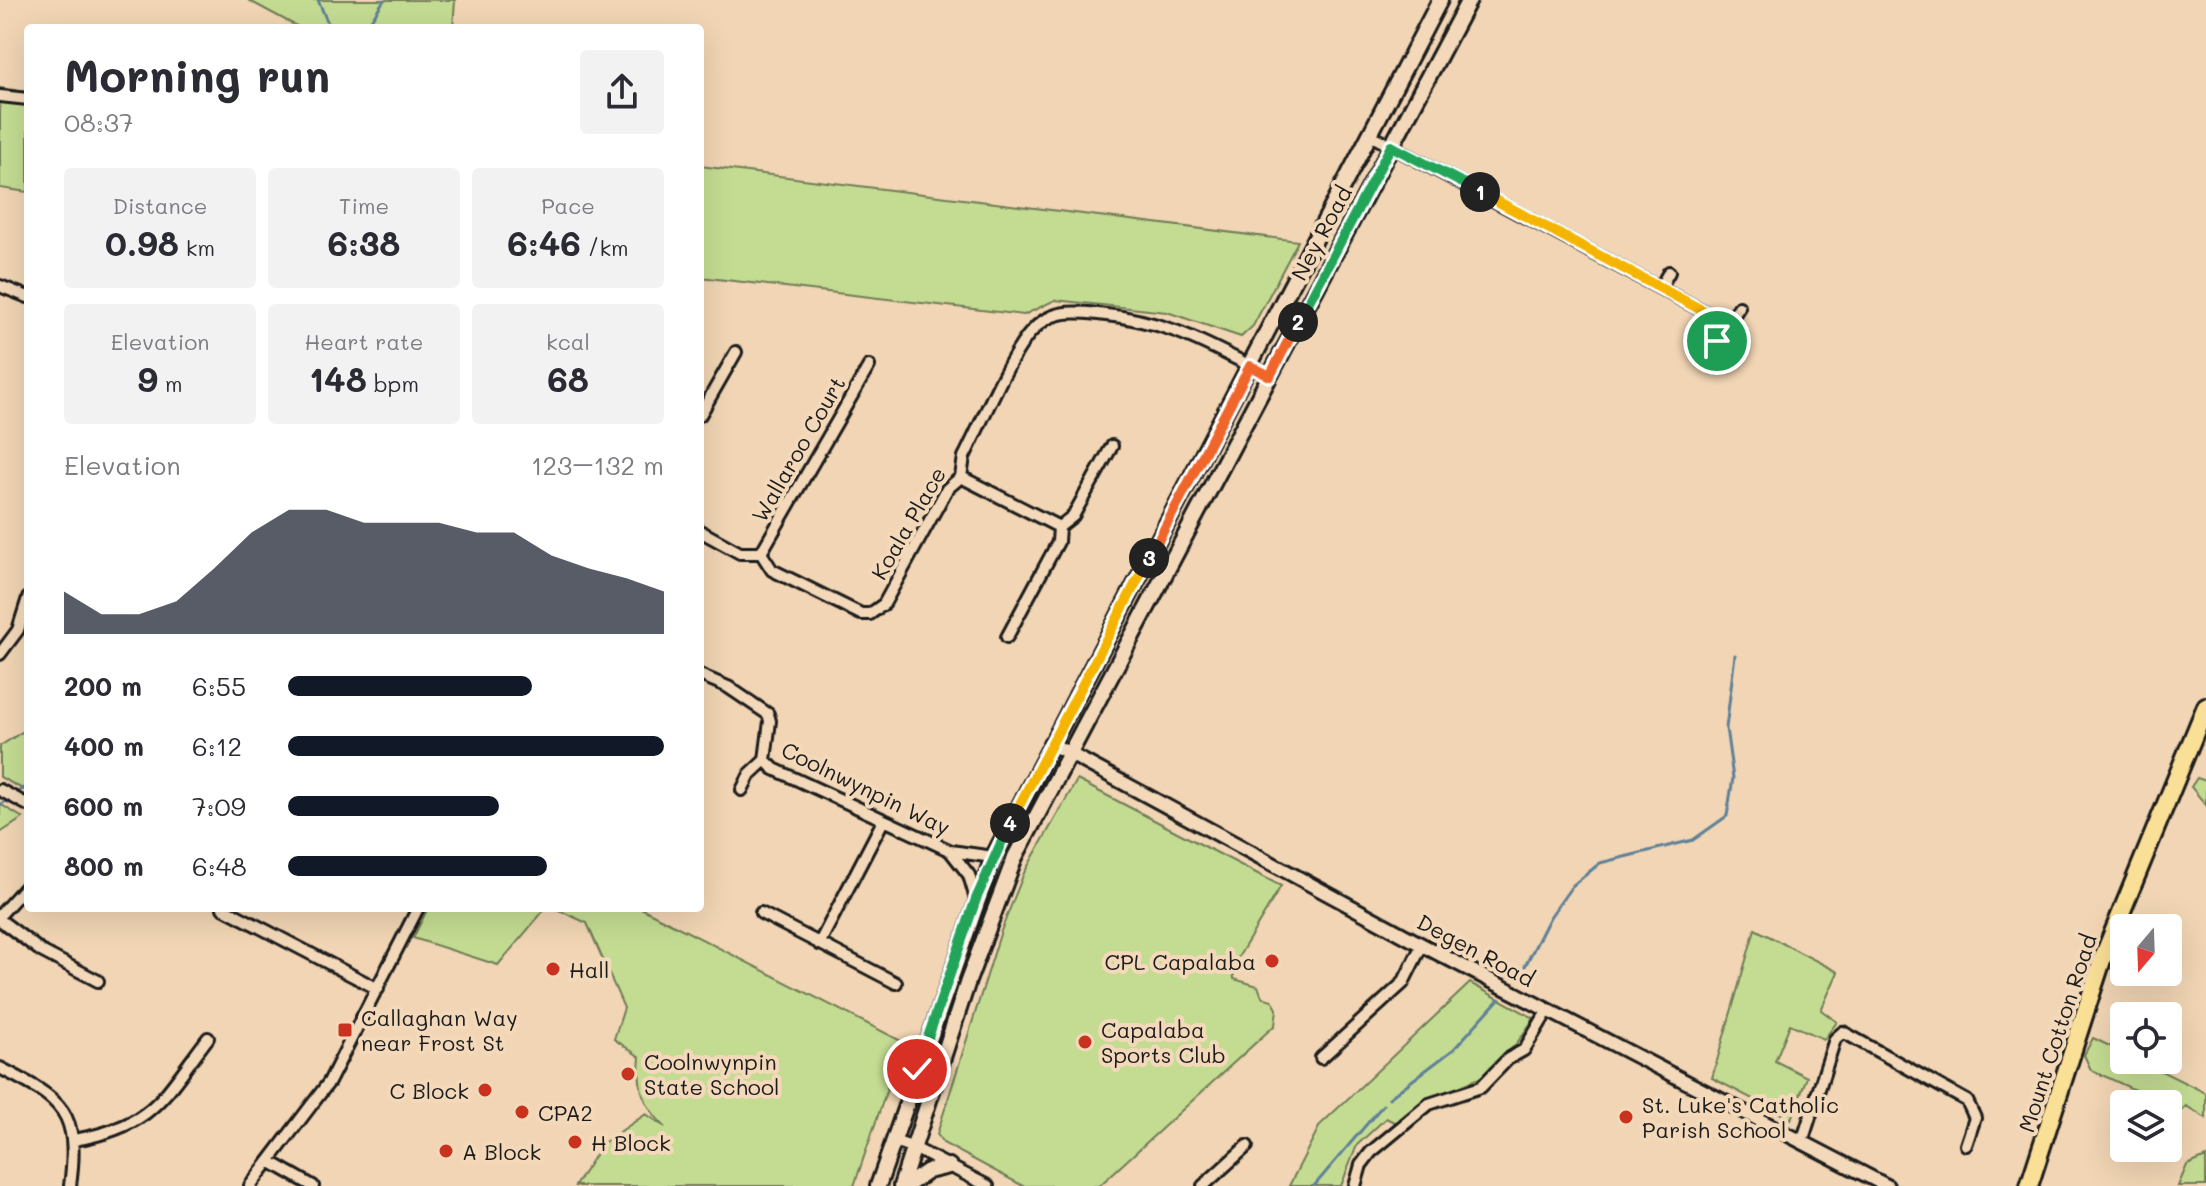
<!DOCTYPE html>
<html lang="en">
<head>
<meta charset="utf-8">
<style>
  :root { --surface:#fff; --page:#f2f2f3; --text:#2b2b33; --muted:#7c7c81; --accent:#111827 }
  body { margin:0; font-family:Mali,sans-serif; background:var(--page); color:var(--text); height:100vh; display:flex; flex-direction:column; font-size:30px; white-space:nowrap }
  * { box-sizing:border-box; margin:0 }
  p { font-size:26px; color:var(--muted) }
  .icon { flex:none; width:44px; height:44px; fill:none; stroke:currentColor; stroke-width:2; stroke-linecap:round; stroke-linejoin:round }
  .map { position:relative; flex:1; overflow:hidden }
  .drawer { position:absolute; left:24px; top:24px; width:680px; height:888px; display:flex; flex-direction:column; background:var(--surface); border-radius:8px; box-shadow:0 8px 32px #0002 }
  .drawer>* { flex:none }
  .needle { width:52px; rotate:199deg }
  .controls { position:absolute; left:2110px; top:914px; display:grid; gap:16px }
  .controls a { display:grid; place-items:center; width:72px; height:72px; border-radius:8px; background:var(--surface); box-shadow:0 8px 32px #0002; font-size:40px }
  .pin { position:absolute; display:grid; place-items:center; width:68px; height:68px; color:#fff; margin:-34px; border:4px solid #fff; border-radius:50%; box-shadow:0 2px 8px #0007 }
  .km { position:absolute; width:40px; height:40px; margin:-20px; border-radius:50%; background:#222; color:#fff; font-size:22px; line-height:40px; text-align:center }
  .round { display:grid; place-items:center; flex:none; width:84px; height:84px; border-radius:8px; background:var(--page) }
  .headline { display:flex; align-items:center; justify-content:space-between; height:136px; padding:0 40px }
  h1 { font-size:44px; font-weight:700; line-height:60px }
  .stats { display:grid; grid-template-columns:repeat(3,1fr); gap:12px; height:136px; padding:8px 40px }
  .stats div { display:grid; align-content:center; border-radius:8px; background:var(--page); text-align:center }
  .stats b { font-size:34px; font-weight:700 }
  .stats small { font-size:22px; font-weight:400 }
  .stats p { font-size:22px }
  .chart { height:224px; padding:16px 40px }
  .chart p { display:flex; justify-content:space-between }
  .chart svg { width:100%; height:144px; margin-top:8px; fill:var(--accent); opacity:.7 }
  ul { padding:0 40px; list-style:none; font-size:26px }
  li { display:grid; grid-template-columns:128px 96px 1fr; align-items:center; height:60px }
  li i { height:20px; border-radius:10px; background:var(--accent) }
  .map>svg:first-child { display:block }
  .green { fill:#c4dc92; stroke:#707c57; stroke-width:2 }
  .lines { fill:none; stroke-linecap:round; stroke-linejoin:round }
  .stream { stroke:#5f8198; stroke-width:3 }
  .minor-casing { stroke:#1c1c1c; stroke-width:16 }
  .tertiary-casing { stroke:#1c1c1c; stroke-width:18 }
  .secondary-casing { stroke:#1c1c1c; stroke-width:20 }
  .primary-casing { stroke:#1c1c1c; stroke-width:22 }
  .minor { stroke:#f3d9ba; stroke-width:10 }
  .tertiary { stroke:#f3d9ba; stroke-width:12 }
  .secondary { stroke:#f3d9ba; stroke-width:14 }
  .primary { stroke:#fadf96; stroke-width:16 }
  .split-1-casing { stroke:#fff; stroke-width:16 }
  .split-2-casing { stroke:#fff; stroke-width:16 }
  .split-3-casing { stroke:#fff; stroke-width:16 }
  .split-4-casing { stroke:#fff; stroke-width:16 }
  .split-5-casing { stroke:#fff; stroke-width:16 }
  .split-1 { stroke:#f5b400; stroke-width:10 }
  .split-2 { stroke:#22a559; stroke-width:10 }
  .split-3 { stroke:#f0652b; stroke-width:10 }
  .split-4 { stroke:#f5b400; stroke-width:10 }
  .split-5 { stroke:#22a559; stroke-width:10 }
  .poi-dot { fill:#c8321e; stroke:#f3d9ba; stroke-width:3 }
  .labels { text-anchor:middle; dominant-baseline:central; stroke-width:8; stroke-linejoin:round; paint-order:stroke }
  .street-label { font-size:22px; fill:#1c1c1c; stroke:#f3d9ba }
  .poi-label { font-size:22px; fill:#1c1c1c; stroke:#f3d9ba; text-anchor:start }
</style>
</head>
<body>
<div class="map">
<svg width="2206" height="1186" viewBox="0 0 2206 1186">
  <rect width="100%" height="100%" fill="#f1d5b4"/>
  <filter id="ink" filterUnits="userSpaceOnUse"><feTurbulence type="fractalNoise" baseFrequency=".0125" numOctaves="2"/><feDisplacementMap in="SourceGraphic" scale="16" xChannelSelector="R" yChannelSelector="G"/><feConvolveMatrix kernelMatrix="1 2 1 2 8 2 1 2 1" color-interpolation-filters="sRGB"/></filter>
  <g filter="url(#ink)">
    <path class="green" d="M248 0H455L453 28H300Z
      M0 88 28 92V192L0 188Z
      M700 166 1298 241 1253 326 1241 337 1167 312 1055 300 1024 315 700 277Z
      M22 732 28 735V792L0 777V746Z
      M2197 778 2206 781V805L2191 787Z
      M1077 780 1281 886 1233 966 1234 979 1258 986 1262 997 1272 1000 1277 1009 1275 1025 1099 1186H1023L943 1143 937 1134 1001 931 1024 873Z
      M0 804 23 818 0 833Z
      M428 908H546L498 965 413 938Z
      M554 908H641L903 1042 854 1186H575L602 1144 646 1114 665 1127C643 1105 637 1087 640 1057L614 1039 624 1008 587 923Z
      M1755 929 1838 972 1821 1010 1837 1022 1824 1039 1790 1024 1775 1061 1807 1077 1791 1119 1712 1078Z
      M1470 983 1534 1018 1517 1043 1484 1076 1425 1101 1398 1124 1386 1118 1357 1145 1341 1186H1289L1320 1125Z
      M2093 1038 2124 1053V1060H2139L2206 1093V1118L2186 1106 2181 1111 2091 1070 2084 1055Z
      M2206 1157V1186H2178L2187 1165Z"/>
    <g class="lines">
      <path class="stream" d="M318 0 330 28
        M366 28 384 0
        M15 794 28 785
        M0 805 9 799
        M1519 978 1550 917 1572 886 1600 863 1693 840 1727 816 1733 778 1726 728 1735 655
        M1389 1098 1454 1049 1499 999
        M1314 1186 1383 1105"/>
      <g class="minor-casing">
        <path id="minor" d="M0 96 28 99
          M1370 135 1726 323
          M0 286 28 297
          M1660 288 1669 272
          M1717 341 1739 307
          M700 415 736 352
          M961 477 1059 527 1058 542 1007 637
          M1059 527 1073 516 1112 446
          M700 531 740 553H761L772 570 861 614H870L884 604 947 489 961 477 964 457C981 424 1008 358 1031 332 1050 310 1070 311 1098 314 1171 321 1206 344 1270 376
          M761 553 869 366
          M0 654 18 630 28 598
          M700 675 728 687 768 714 770 721 765 760 774 769 951 851 993 857
          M0 790 28 805
          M742 790 750 774 765 760
          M951 852 969 875 976 899
          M223 908 378 989
          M761 913 896 983
          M0 915 28 884
          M0 920 41 951 98 981
          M819 944 883 821
          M1321 1058 1403 983 1422 945
          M0 1068C63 1100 80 1111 70 1186
          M74 1140C154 1126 162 1098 208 1038
          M894 1141 914 1148 988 1186
          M1802 1142 1835 1039 1843 1032 1967 1101 1975 1118 1966 1145
          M269 1161 313 1186
          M250 1186 329 1082 418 908
          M1203 1186 1247 1146
          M1355 1186 1361 1165 1371 1152 1429 1104 1481 1087 1508 1059 1524 1050 1548 1010"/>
      </g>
      <g class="tertiary-casing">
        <path id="tertiary" d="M1050 743 1422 945 1887 1186"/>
      </g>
      <g class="secondary-casing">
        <path id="secondary" d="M878 1186 993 857 1440 0
          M901 1186 968 981 1015 857 1469 0
          M906 1186 928 1171 949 1166"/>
      </g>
      <g class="primary-casing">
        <path id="primary" d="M2029 1186 2103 957 2206 706"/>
      </g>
      <use href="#minor" class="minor"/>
      <use href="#tertiary" class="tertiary"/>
      <use href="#secondary" class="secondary"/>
      <use href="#primary" class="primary"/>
    </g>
  </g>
  <g class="lines" filter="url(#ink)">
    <g class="split-1-casing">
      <path id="split-1" d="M1480 192 1726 323 1717 341"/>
    </g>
    <g class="split-2-casing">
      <path id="split-2" d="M1298 322 1391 146 1480 192"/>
    </g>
    <g class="split-3-casing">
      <path id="split-3" d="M1149 558 1250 366 1270 376 1298 322"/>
    </g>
    <g class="split-4-casing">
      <path id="split-4" d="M1010 823 1149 558"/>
    </g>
    <g class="split-5-casing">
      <path id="split-5" d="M917 1069 976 899 1010 823"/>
    </g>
    <use href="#split-1" class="split-1"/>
    <use href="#split-2" class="split-2"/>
    <use href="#split-3" class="split-3"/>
    <use href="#split-4" class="split-4"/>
    <use href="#split-5" class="split-5"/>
  </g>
  <g class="poi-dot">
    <circle cx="1272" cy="961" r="8"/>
    <circle cx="553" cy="969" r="8"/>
    <rect x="337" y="1022" width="16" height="16" rx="4"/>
    <circle cx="1085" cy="1042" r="8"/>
    <circle cx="628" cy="1074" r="8"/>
    <circle cx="485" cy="1090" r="8"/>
    <circle cx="522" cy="1112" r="8"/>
    <circle cx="1626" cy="1117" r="8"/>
    <circle cx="575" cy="1142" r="8"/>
    <circle cx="446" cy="1151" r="8"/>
  </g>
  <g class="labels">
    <g class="street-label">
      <text transform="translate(1321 233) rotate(-62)">Ney Road</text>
      <text transform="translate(798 449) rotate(-60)">Wallaroo Court</text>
      <text transform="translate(908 523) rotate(-60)">Koala Place</text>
      <text transform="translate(866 788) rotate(26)">Coolnwynpin Way</text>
      <text transform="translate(1476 950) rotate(28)">Degen Road</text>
      <text transform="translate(2057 1033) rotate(-72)">Mount Cotton Road</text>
    </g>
    <g class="poi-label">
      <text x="1256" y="961" text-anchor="end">CPL Capalaba</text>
      <text x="569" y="969">Hall</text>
      <text x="361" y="1017">Callaghan Way<tspan x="361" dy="25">near Frost St</tspan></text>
      <text x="1101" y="1029">Capalaba<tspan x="1101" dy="25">Sports Club</tspan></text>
      <text x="644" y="1061">Coolnwynpin<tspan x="644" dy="25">State School</tspan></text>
      <text x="469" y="1090" text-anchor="end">C Block</text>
      <text x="1642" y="1104">St. Luke's Catholic<tspan x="1642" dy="25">Parish School</tspan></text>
      <text x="538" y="1112">CPA2</text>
      <text x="591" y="1142">H Block</text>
      <text x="462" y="1151">A Block</text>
    </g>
  </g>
</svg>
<div class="controls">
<a><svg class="needle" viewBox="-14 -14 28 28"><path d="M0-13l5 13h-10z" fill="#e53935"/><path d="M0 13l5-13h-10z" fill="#7c7c81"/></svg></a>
<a><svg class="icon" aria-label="locate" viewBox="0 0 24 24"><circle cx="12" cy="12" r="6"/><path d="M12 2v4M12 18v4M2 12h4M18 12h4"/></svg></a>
<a><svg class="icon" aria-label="layers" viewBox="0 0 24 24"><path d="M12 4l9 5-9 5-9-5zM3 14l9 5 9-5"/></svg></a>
</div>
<div class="pin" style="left:1717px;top:341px;background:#1e9e55"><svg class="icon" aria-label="arrive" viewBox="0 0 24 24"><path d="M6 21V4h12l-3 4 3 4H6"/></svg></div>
<div class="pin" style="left:917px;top:1069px;background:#d93025"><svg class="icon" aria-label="check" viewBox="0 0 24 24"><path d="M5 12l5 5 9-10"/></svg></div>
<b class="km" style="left:1480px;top:192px">1</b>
<b class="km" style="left:1298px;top:322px">2</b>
<b class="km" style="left:1149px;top:558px">3</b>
<b class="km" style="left:1010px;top:823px">4</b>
<section class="drawer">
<div class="headline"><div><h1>Morning run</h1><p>08:37</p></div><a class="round"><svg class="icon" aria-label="share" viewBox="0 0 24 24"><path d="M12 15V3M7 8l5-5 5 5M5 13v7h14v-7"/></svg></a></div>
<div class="stats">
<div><p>Distance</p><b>0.98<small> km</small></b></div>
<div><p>Time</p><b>6:38</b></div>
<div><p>Pace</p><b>6:46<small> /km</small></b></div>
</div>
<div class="stats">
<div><p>Elevation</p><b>9<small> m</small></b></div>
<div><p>Heart rate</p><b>148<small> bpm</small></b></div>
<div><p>kcal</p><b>68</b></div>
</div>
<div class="chart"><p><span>Elevation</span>123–132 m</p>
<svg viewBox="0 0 160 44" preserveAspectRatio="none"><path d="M0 44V31L10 38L20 38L30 34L40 24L50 13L60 6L70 6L80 10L90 10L100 10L110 13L120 13L130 20L140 24L150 27L160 31V44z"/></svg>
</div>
<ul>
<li><b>200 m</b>6:55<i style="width:65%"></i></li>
<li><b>400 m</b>6:12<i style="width:100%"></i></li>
<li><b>600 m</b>7:09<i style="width:56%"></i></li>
<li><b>800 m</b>6:48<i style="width:69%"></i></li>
</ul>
</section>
</div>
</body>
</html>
